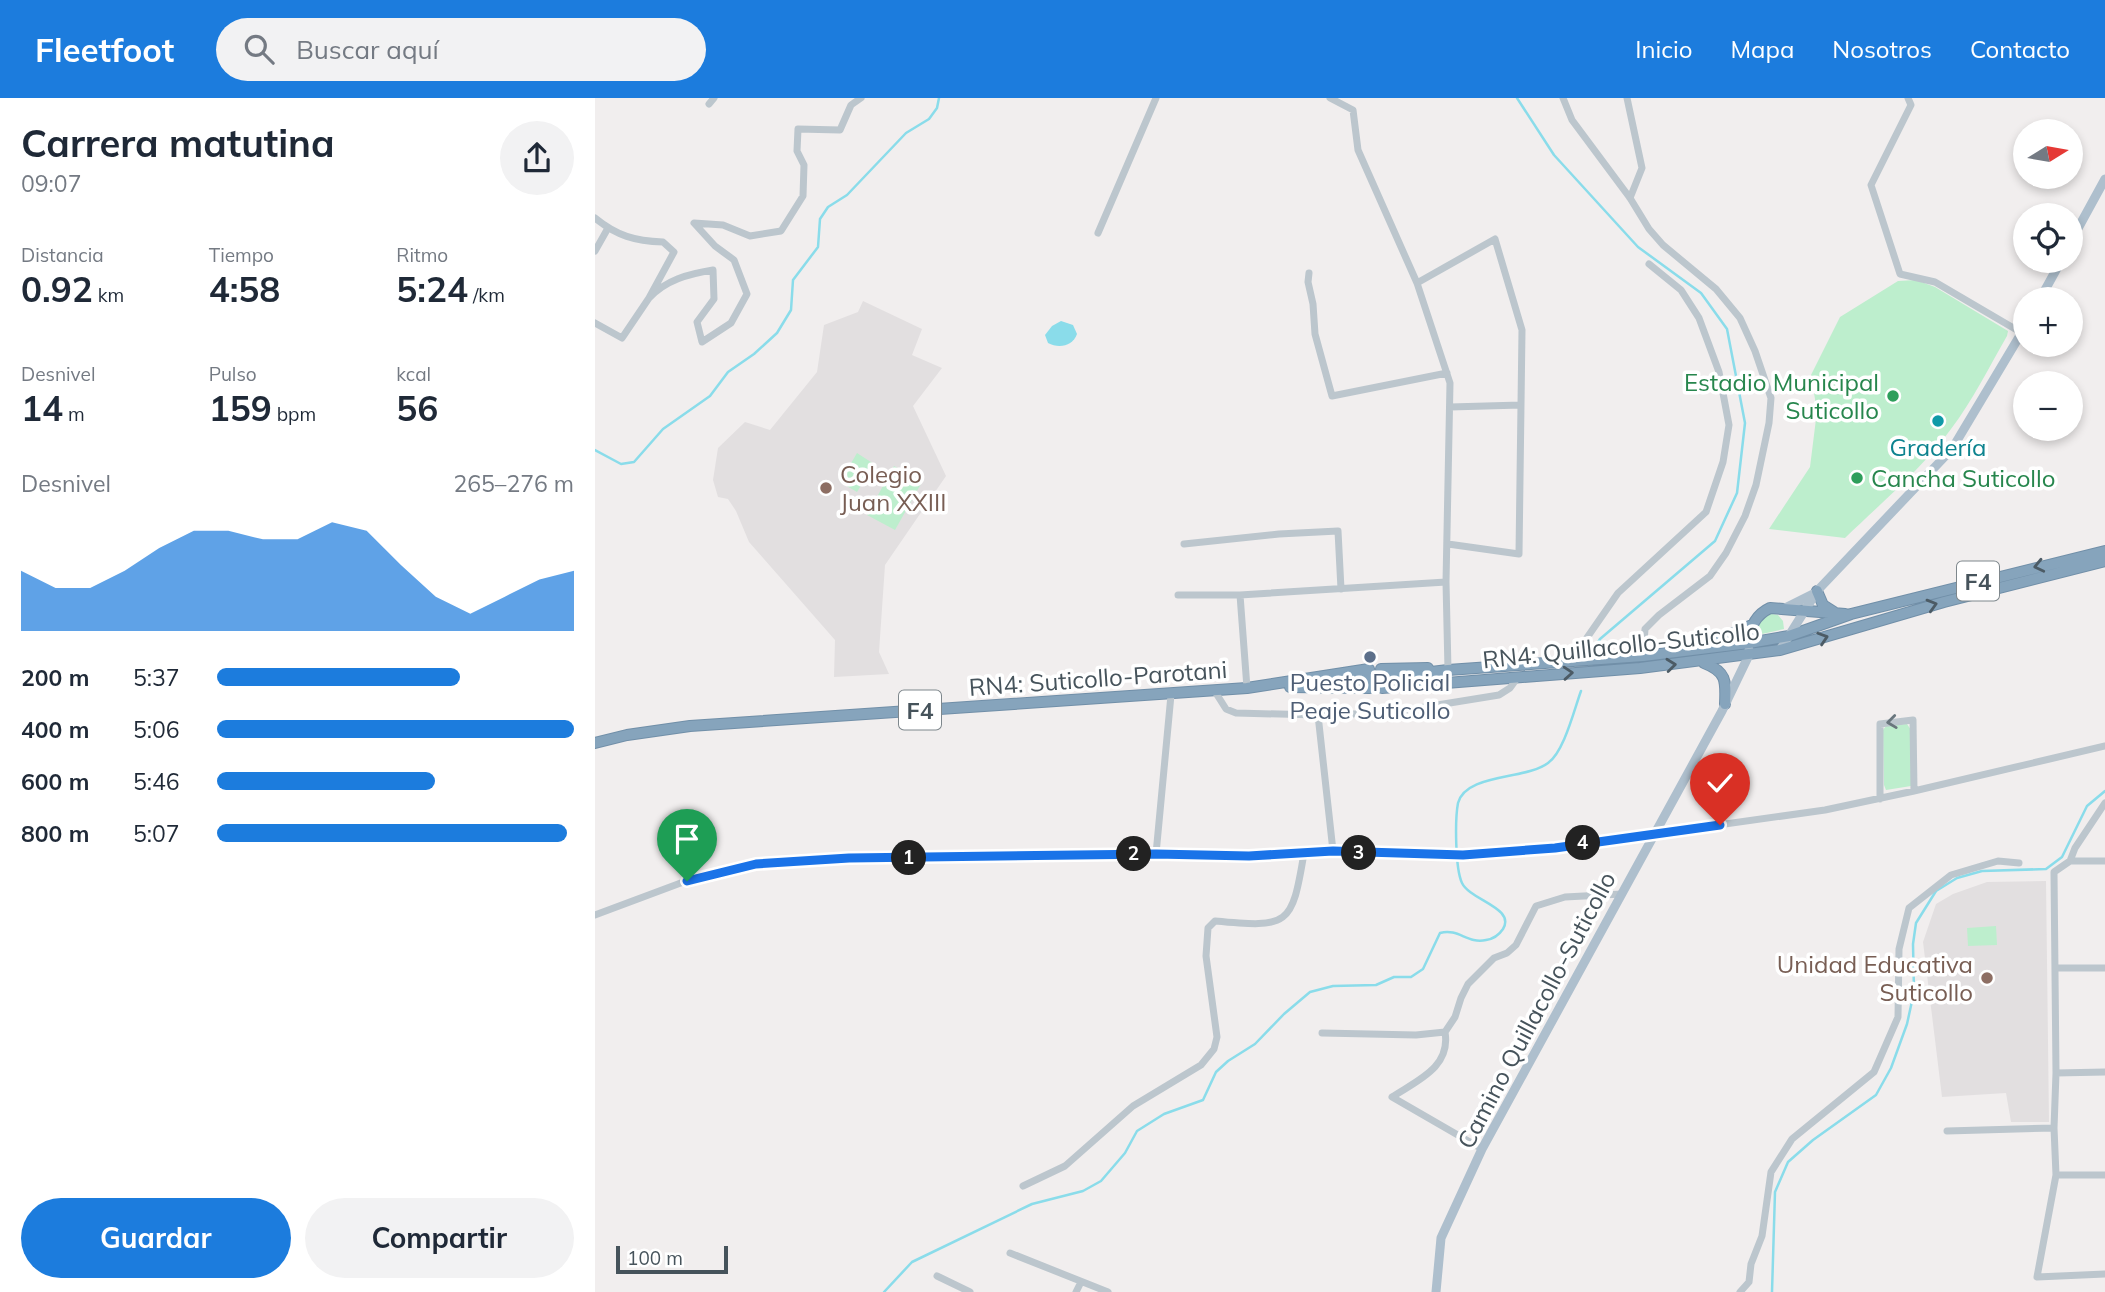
<!DOCTYPE html>
<html lang="es">
<head>
<meta charset="utf-8">
<style>
  :root { --surface:#fff; --page:#f2f2f3; --text:#1f2937; --muted:#747a83; --accent:#1c7cdd }
  body { margin:0; font-family:Mulish,sans-serif; background:var(--page); color:var(--text); height:100vh; display:flex; flex-direction:column; font-size:26px; white-space:nowrap }
  * { box-sizing:border-box; margin:0 }
  p { font-size:23px; color:var(--muted) }
  .icon { flex:none; width:38px; height:38px; fill:none; stroke:currentColor; stroke-width:2; stroke-linecap:round; stroke-linejoin:round }
  .map { position:relative; flex:1; overflow:hidden }
  .drawer { display:flex; flex-direction:column; background:var(--surface); width:595px }
  .drawer>* { flex:none }
  .needle { width:46px; rotate:79deg }
  .tools { position:absolute; left:1418px; top:21px; display:grid; gap:14px }
  .tools a { display:grid; place-items:center; width:70px; height:70px; border-radius:50%; background:var(--surface); box-shadow:0 4px 10px #0003; font-size:35px }
  .scale { position:absolute; left:21px; bottom:18px; width:112px; box-sizing:border-box; padding-left:7px; border:4px solid #46535b; border-top:0; font-size:19px; line-height:24px; white-space:nowrap; color:#46535b; -webkit-text-stroke:5px #fff; paint-order:stroke }
  .pin { position:absolute; display:grid; place-items:center; width:60px; height:60px; color:#fff; margin:-72px -30px; border-radius:50% 50% 50% 0; rotate:-45deg; box-shadow:0 0 7px #0007 }
  .pin .icon { rotate:45deg }
  .km { position:absolute; width:35px; height:35px; margin:-18px; border-radius:50%; background:#222; color:#fff; font-size:19px; line-height:35px; text-align:center }
  .round { display:grid; place-items:center; flex:none; width:74px; height:74px; border-radius:37px; background:var(--page) }
  .head { display:flex; align-items:center; justify-content:space-between; height:119px; padding:0 21px }
  h1 { font-size:38px; font-weight:700; line-height:52px }
  .figures { display:grid; grid-template-columns:repeat(3,1fr); gap:10px; height:119px; padding:7px 21px }
  .figures div { display:grid; align-content:center }
  .figures b { font-size:35px; font-weight:700 }
  .figures small { font-size:19px; font-weight:400 }
  .figures p { font-size:19px }
  .chart { height:196px; padding:14px 21px }
  .chart p { display:flex; justify-content:space-between }
  .chart svg { width:100%; height:126px; margin-top:7px; fill:var(--accent); opacity:.7 }
  .primary-button { display:flex; gap:14px; margin-top:auto; padding:14px 21px }
  .primary-button a { flex:1; height:80px; border-radius:42px; background:var(--accent); color:#fff; font-size:28px; font-weight:700; line-height:80px; text-align:center }
  .primary-button a+a { background:var(--page); color:var(--text) }
  ul { padding:0 21px; list-style:none; font-size:23px }
  li { display:grid; grid-template-columns:112px 84px 1fr; align-items:center; height:52px }
  li i { height:18px; border-radius:9px; background:var(--accent) }
  header { display:flex; align-items:center; gap:42px; box-sizing:border-box; height:98px; padding:0 35px; background:var(--accent); color:#fff }
  header strong { font-size:33px }
  nav { display:flex; gap:38px; margin-inline-start:auto; font-size:24px }
  .search { width:490px; height:63px; background:var(--page); display:flex; align-items:center; gap:18px; box-sizing:border-box; padding:0 24px; border-radius:38px; color:var(--muted); font-size:26px }
  main { display:flex; flex:1; min-height:0 }
  .map>svg:first-child { display:block }
  .education { fill:#e2dfe0 }
  .green { fill:#bdeecd }
  .water { fill:#8adcea }
  .lines { fill:none; stroke-linecap:round; stroke-linejoin:round }
  .stream { stroke:#8adcea; stroke-width:2.5 }
  .highway-casing { stroke:#718fa8; stroke-width:12 }
  .minor { stroke:#bcc6cd; stroke-width:7 }
  .major { stroke:#aebfcd; stroke-width:9 }
  .highway { stroke:#86a4bc; stroke-width:10 }
  .oneway { stroke:#4c5b65 }
  .oneway2 { stroke:#69767d }
  .route-casing { stroke:#fff; stroke-width:14 }
  .route { stroke:#1a73e8; stroke-width:9 }
  .leisure-dot { fill:#2e9e5b; stroke:#fff; stroke-width:2.5 }
  .culture-dot { fill:#0f9aa8; stroke:#fff; stroke-width:2.5 }
  .education-dot { fill:#8d6e63; stroke:#fff; stroke-width:2.5 }
  .service-dot { fill:#5c6f8a; stroke:#fff; stroke-width:2.5 }
  .labels { text-anchor:middle; dominant-baseline:central; stroke-width:7; stroke-linejoin:round; paint-order:stroke }
  .shield { fill:#fff; stroke:#7e878c; stroke-width:2 }
  .shield-label { font-size:23px; font-weight:bold; fill:#46535b }
  .leisure-label { font-size:24px; fill:#27864d; stroke:#fff; text-anchor:end }
  .culture-label { font-size:24px; fill:#0d838f; stroke:#fff }
  .education-label { font-size:24px; fill:#785e54; stroke:#fff; text-anchor:start }
  .street-label { font-size:24px; fill:#46535b; stroke:#fff }
  .service-label { font-size:24px; fill:#4e5e75; stroke:#fff }
</style>
</head>
<body>
<header>
<strong>Fleetfoot</strong>
<div class="search"><svg class="icon" aria-label="search" viewBox="0 0 24 24"><circle cx="10" cy="10" r="6"/><path d="M15 15l6 6"/></svg>Buscar aquí</div>
<nav><a>Inicio</a><a>Mapa</a><a>Nosotros</a><a>Contacto</a></nav>
</header>
<main>
<section class="drawer">
<div class="head"><div><h1>Carrera matutina</h1><p>09:07</p></div><a class="round"><svg class="icon" aria-label="share" viewBox="0 0 24 24"><path d="M12 15V3M7 8l5-5 5 5M5 13v7h14v-7"/></svg></a></div>
<div class="figures">
<div><p>Distancia</p><b>0.92<small> km</small></b></div>
<div><p>Tiempo</p><b>4:58</b></div>
<div><p>Ritmo</p><b>5:24<small> /km</small></b></div>
</div>
<div class="figures">
<div><p>Desnivel</p><b>14<small> m</small></b></div>
<div><p>Pulso</p><b>159<small> bpm</small></b></div>
<div><p>kcal</p><b>56</b></div>
</div>
<div class="chart"><p><span>Desnivel</span>265–276 m</p>
<svg viewBox="0 0 160 44" preserveAspectRatio="none"><path d="M0 44V23L10 29L20 29L30 23L40 15L50 9L60 9L70 12L80 12L90 6L100 9L110 21L120 32L130 38L140 32L150 26L160 23V44z"/></svg>
</div>
<ul>
<li><b>200 m</b>5:37<i style="width:68%"></i></li>
<li><b>400 m</b>5:06<i style="width:100%"></i></li>
<li><b>600 m</b>5:46<i style="width:61%"></i></li>
<li><b>800 m</b>5:07<i style="width:98%"></i></li>
</ul>
<div class="primary-button"><a>Guardar</a><a>Compartir</a></div>
</section>
<div class="map">
<svg width="1510" height="1194" viewBox="0 0 1510 1194">
  <rect width="100%" height="100%" fill="#f1eeee"/>
  <path class="education" d="M268 203 327 231 317 257 347 270 318 308 351 378 290 467 284 554 294 576 239 579 240 542 154 444 141 413 133 401 123 399 118 382 123 350 150 324 175 332 222 274 229 227 263 214Z
    M1451 783 1454 1024H1416L1411 995 1347 999 1328 844 1341 806 1358 796 1392 784Z"/>
  <path class="green" d="M1321 182 1340 189 1413 233 1412 238C1394 269 1378 302 1356 331 1328 370 1285 406 1250 440L1174 431 1215 369 1222 313 1216 277 1245 219 1303 183Z
    M262 355 279 366 262 394 245 384Z
    M299 368 327 384 300 432 272 417Z
    M1171 515 1183 517 1188 523 1189 531 1167 536 1163 526Z
    M1312 626 1316 632V688L1291 692 1289 687 1288 632 1291 628Z
    M1401 828 1402 847 1373 848 1372 830Z"/>
  <path class="water" d="M466 223 478 227 482 236C478 248 464 251 453 245L450 237 457 228Z"/>
  <g class="lines">
    <path class="stream" d="M922 0 959 57 1043 149 1106 195 1132 231 1150 325 1142 395 1120 443 1005 541 998 553
      M0 352 26 366 39 364 68 331 115 298 133 274 159 256 182 235 196 212 198 182 223 149 225 121 233 109 252 97 311 35 334 21 342 10 344 0
      M289 1194 317 1164 437 1106 488 1093 506 1083 530 1055 542 1033 569 1016 608 1002 621 974 633 963 660 946 689 916 715 894 738 888 781 887 799 879H816L828 871 845 835C864 830 872 846 891 842 898 841 904 837 908 831 921 810 875 802 867 785 860 770 860 721 863 705 871 675 931 682 953 665 969 654 979 612 986 593
      M1177 1194 1180 1094 1193 1064 1218 1042 1281 997 1296 970 1312 926 1319 894 1318 846 1321 825 1341 793 1362 780 1387 773 1451 771 1467 759 1492 708 1510 693"/>
    <g class="highway-casing">
      <path id="highway" d="M1222 493 1228 507 1239 514
        M1154 545C1155 529 1160 517 1175 510L1250 516
        M1113 546 1157 527
        M1109 565C1132 574 1131 583 1130 606
        M786 571 833 570
        M786 580 853 572 1048 558 1154 545 1194 538 1256 516 1510 453
        M732 583 775 581
        M695 589 775 590
        M787 590 1045 570 1185 552 1349 504 1510 463
        M0 645 32 637 95 628 652 590 774 571"/>
    </g>
    <path class="minor" d="M735 0 758 12 763 52 822 185 855 285 851 484 853 572
      M968 0 977 22 1035 100 1054 131 1068 147 1121 191 1145 220 1160 253 1176 300 1174 325 1161 387 1150 418 1131 455 1115 478 1064 517 1050 531 1048 558
      M1032 0 1047 70 1035 100
      M1313 0 1316 7 1276 87 1305 176 1340 184 1427 235
      M114 6 119 0
      M0 120C22 138 40 143 68 144L79 154 54 200 27 240 0 225
      M503 135 561 0
      M0 153 13 130
      M714 175 713 184 718 206 720 236 737 298 852 275
      M822 185 900 141 927 232 924 456 853 446
      M54 200C71 182 93 176 118 172L119 201 102 224 107 244 136 225 152 196 139 162 120 148 99 125 128 127 155 138 186 133 208 98 209 67 202 53 203 31 245 32 256 7 266 0
      M855 309 926 307
      M589 446 684 436 743 433 746 491
      M583 497H645L851 484
      M645 497 652 590
      M987 563 989 544 1023 495 1111 414 1128 364 1134 327 1124 274 1104 220 1086 192 1054 166
      M619 592 631 611 641 615 723 617 793 615 904 597 915 590 923 579
      M723 617 738 753
      M1285 701V626L1318 622 1319 693
      M1510 705 1480 750 1475 763 1459 774 1461 975 1459 1030 1461 1077 1442 1179 1510 1176
      M561 756 576 597
      M1475 763H1510
      M0 817 91 783 161 766 254 760 561 756 654 758 738 753 840 758 960 750 1230 712 1319 693 1510 648
      M1460 870H1510
      M727 935 821 937 850 934
      M1461 975 1510 974
      M1352 1033 1459 1030
      M887 1051 797 999C823 982 856 969 850 934L860 919 866 900 873 886 899 860 912 855 921 847 941 808 970 799 1027 796
      M1461 1077H1510
      M428 1088 470 1068 538 1008 606 967 619 951 622 939 611 858 613 830 620 823C694 830 697 828 709 755
      M415 1155 513 1194
      M342 1178 375 1194
      M481 1194 486 1184
      M1145 1194 1154 1184 1156 1166 1167 1138 1176 1074 1197 1041 1279 974 1303 919 1304 851 1314 810 1356 777 1403 763 1424 765"/>
    <path class="major" d="M1475 145 1510 81
      M1445 201 1466 163
      M1190 510 1218 496
      M1185 552 1222 493 1357 351 1430 229
      M841 1194 846 1140 887 1051 1127 613 1154 557V552"/>
    <use href="#highway" class="highway"/>
  </g>
  <defs><path id="oneway-chevron" d="M-2-3.5L2.5 0L-2 3.5" fill="none" stroke-width="1.6" stroke-linecap="round" stroke-linejoin="round" transform="scale(1.75)"/></defs>
  <g class="oneway">
    <use href="#oneway-chevron" transform="translate(1444 468) rotate(167)"/>
    <use href="#oneway-chevron" transform="translate(1337 507) rotate(-16)"/>
    <use href="#oneway-chevron" transform="translate(1228 540) rotate(-18)"/>
    <use href="#oneway-chevron" transform="translate(1076 567) rotate(-6)"/>
    <use href="#oneway-chevron" transform="translate(973 575) rotate(-4)"/>
  </g>
  <use class="oneway2" href="#oneway-chevron" transform="translate(1297 624) rotate(173)"/>
  <g class="lines">
    <g class="route-casing">
      <path id="route" d="M92 783 161 766 254 760 561 756 654 758 738 753 868 757 960 750 1125 727"/>
    </g>
    <use href="#route" class="route"/>
  </g>
  <g class="leisure-dot">
    <circle cx="1298" cy="298" r="7"/>
    <circle cx="1262" cy="380" r="7"/>
  </g>
  <circle class="culture-dot" cx="1343" cy="323" r="7"/>
  <g class="education-dot">
    <circle cx="231" cy="390" r="7"/>
    <circle cx="1392" cy="880" r="7"/>
  </g>
  <circle class="service-dot" cx="775" cy="559" r="7"/>
  <g class="labels">
    <g class="shield">
      <rect x="1362" y="463.5" width="42" height="39" rx="5"/>
      <rect x="304" y="592.5" width="42" height="39" rx="5"/>
    </g>
    <g class="shield-label">
      <text x="1383" y="483">F4</text>
      <text x="325" y="612">F4</text>
    </g>
    <g class="leisure-label">
      <text x="1284" y="284">Estadio Municipal<tspan x="1284" dy="28">Suticollo</tspan></text>
      <text x="1276" y="380" text-anchor="start">Cancha Suticollo</text>
    </g>
    <g class="culture-label">
      <text x="1343" y="349">Gradería</text>
    </g>
    <g class="education-label">
      <text x="245" y="376">Colegio<tspan x="245" dy="28">Juan XXIII</tspan></text>
      <text x="1378" y="866" text-anchor="end">Unidad Educativa<tspan x="1378" dy="28">Suticollo</tspan></text>
    </g>
    <g class="street-label">
      <text transform="translate(1026 547) rotate(-6)">RN4: Quillacollo-Suticollo</text>
      <text transform="translate(503 580) rotate(-4)">RN4: Suticollo-Parotani</text>
      <text transform="translate(941 912) rotate(-62)">Camino Quillacollo-Suticollo</text>
    </g>
    <g class="service-label">
      <text x="775" y="584">Puesto Policial<tspan x="775" dy="28">Peaje Suticollo</tspan></text>
    </g>
  </g>
</svg>
<div class="tools">
<a><svg class="needle" viewBox="-14 -14 28 28"><path d="M0-13l5 13h-10z" fill="#e53935"/><path d="M0 13l5-13h-10z" fill="#747a83"/></svg></a>
<a><svg class="icon" aria-label="locate" viewBox="0 0 24 24"><circle cx="12" cy="12" r="6"/><path d="M12 2v4M12 18v4M2 12h4M18 12h4"/></svg></a>
<a>+</a>
<a>−</a>
</div>
<div class="scale">100 m</div>
<div class="pin" style="left:92px;top:783px;background:#1e9e55"><svg class="icon" aria-label="arrive" viewBox="0 0 24 24"><path d="M6 21V4h12l-3 4 3 4H6"/></svg></div>
<div class="pin" style="left:1125px;top:727px;background:#d93025"><svg class="icon" aria-label="check" viewBox="0 0 24 24"><path d="M5 12l5 5 9-10"/></svg></div>
<b class="km" style="left:314px;top:760px">1</b>
<b class="km" style="left:539px;top:756px">2</b>
<b class="km" style="left:764px;top:755px">3</b>
<b class="km" style="left:988px;top:745px">4</b>
</div>
</main>
</body>
</html>
